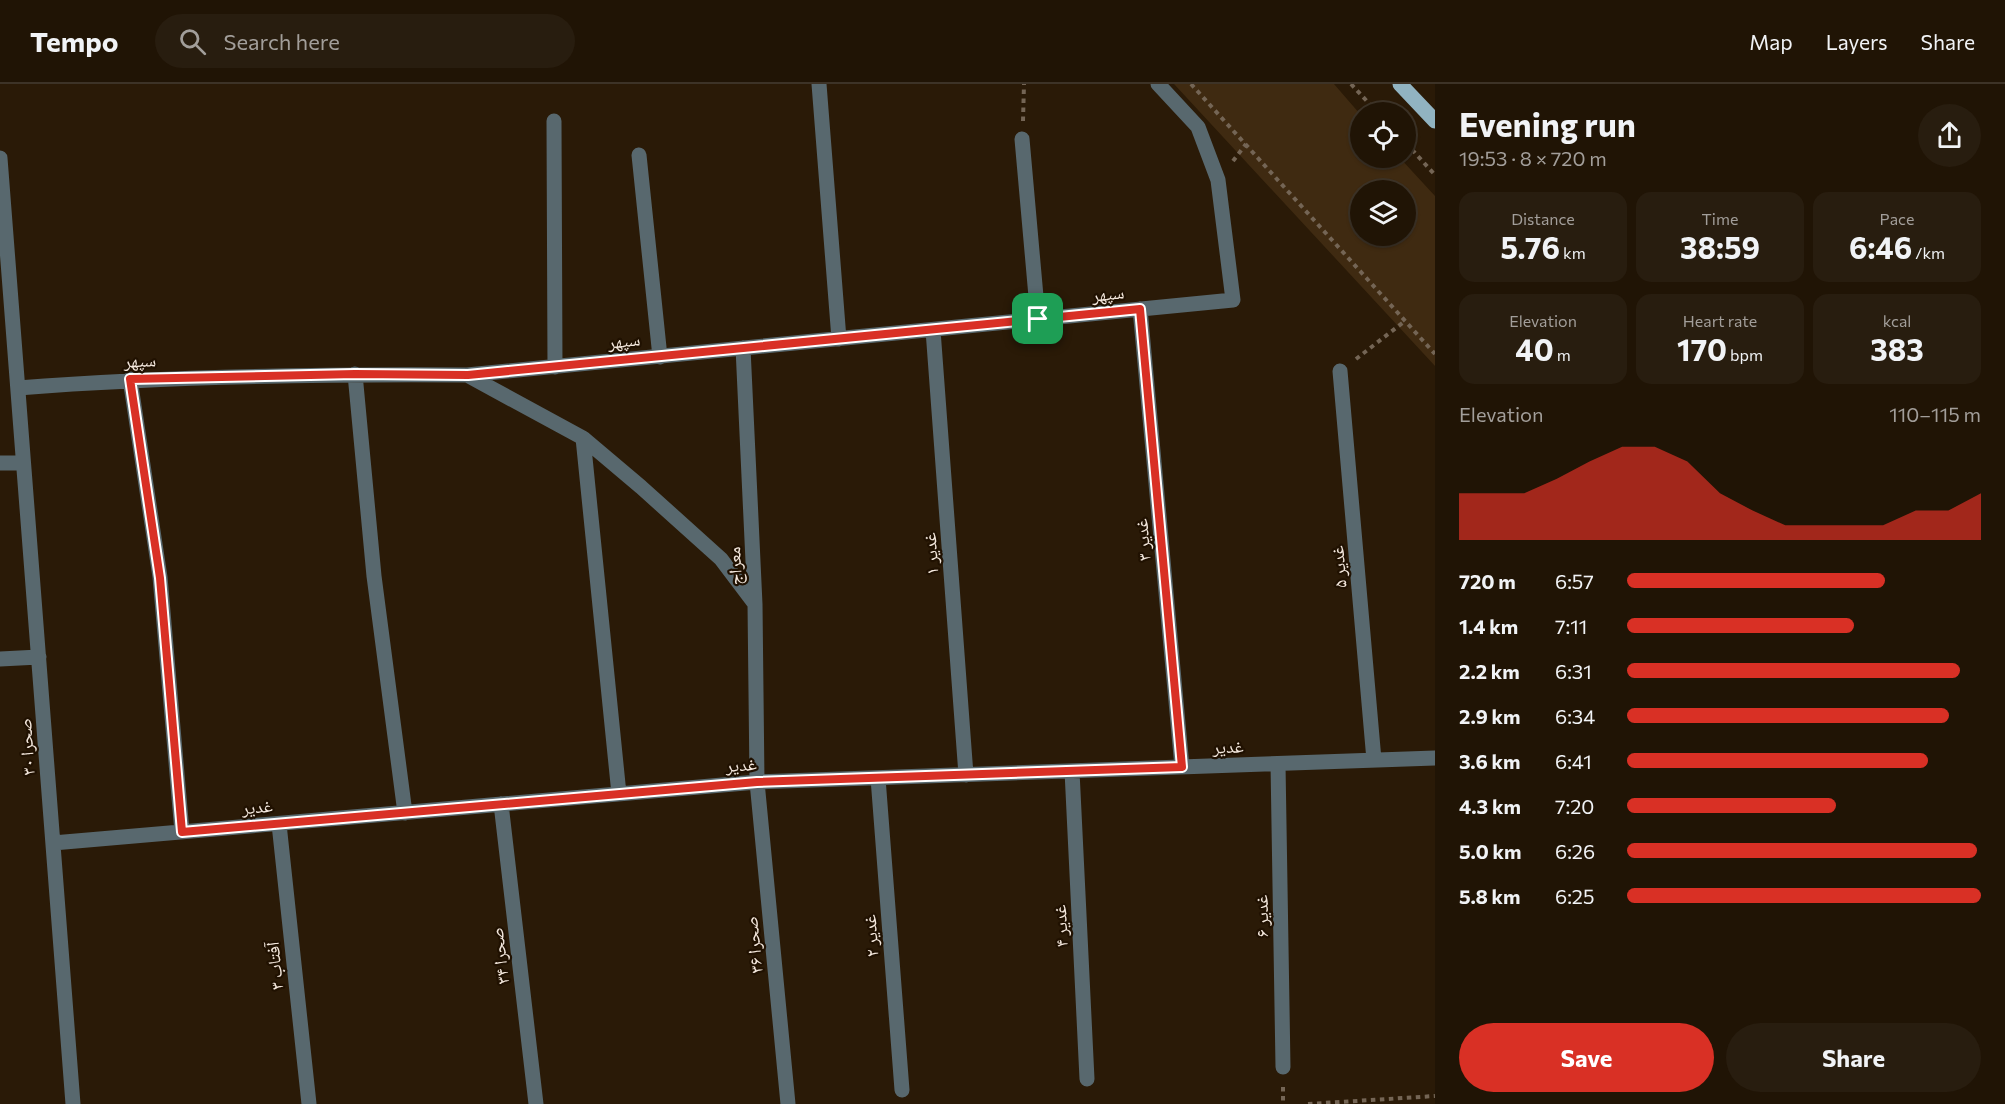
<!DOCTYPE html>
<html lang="en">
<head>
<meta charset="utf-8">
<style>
  :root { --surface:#201405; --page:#281d0f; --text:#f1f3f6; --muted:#a29e9a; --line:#3d3327; --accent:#d93025 }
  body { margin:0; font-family:Commissioner,"Noto Naskh Arabic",sans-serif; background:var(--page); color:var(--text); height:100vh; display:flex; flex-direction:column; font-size:22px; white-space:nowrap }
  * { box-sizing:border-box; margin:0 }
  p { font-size:20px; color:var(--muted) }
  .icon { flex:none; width:33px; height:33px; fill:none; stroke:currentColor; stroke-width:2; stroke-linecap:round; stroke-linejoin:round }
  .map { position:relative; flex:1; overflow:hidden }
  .sheet { display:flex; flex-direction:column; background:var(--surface); width:570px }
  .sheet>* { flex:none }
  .buttons { position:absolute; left:1350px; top:18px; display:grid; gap:12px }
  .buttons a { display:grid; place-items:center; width:66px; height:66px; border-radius:50%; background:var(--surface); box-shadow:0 2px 4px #0004,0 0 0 2px var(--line); font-size:30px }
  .pin { position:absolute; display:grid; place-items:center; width:51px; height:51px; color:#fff; margin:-26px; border-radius:12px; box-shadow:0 3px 9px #0006 }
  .round { display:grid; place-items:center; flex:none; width:63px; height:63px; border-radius:32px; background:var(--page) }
  .summary { display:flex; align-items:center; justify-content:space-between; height:102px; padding:0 24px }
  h1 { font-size:33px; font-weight:700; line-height:45px }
  .metrics { display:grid; grid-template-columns:repeat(3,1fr); gap:9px; height:102px; padding:6px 24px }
  .metrics div { display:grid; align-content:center; border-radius:15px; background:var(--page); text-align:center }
  .metrics b { font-size:30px; font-weight:700 }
  .metrics small { font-size:16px; font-weight:400 }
  .metrics p { font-size:16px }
  .chart { height:168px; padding:12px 24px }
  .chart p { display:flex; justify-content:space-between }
  .chart svg { width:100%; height:108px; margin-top:6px; fill:var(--accent); opacity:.7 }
  .button { display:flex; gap:12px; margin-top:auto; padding:12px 24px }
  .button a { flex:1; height:69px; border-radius:36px; background:var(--accent); color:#fff; font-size:24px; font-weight:700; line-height:69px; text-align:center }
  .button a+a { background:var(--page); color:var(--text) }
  ul { padding:0 24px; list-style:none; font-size:20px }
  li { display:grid; grid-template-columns:96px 72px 1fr; align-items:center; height:45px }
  li i { height:15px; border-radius:8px; background:var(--accent) }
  header { display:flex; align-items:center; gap:36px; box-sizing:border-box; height:84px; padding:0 30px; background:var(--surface); border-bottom:2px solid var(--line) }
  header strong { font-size:28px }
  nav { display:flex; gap:33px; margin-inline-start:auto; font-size:21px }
  .search { width:420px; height:54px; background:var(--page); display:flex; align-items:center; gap:15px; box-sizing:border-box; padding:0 21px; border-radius:33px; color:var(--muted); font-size:22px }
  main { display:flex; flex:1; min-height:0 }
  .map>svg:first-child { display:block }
  .green { fill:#3f2a11; fill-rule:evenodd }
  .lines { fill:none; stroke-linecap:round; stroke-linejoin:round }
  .path { stroke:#746555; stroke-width:4; stroke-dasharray:4.5 4.5; stroke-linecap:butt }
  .minor { stroke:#58686e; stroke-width:15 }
  .major { stroke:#91b3c1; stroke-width:15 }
  .route-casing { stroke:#fff; stroke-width:12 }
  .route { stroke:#d93025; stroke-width:8 }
  .labels { text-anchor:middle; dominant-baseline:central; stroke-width:4.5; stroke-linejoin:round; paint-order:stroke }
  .street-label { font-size:18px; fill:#f4e8dd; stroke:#201101 }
</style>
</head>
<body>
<header>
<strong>Tempo</strong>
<div class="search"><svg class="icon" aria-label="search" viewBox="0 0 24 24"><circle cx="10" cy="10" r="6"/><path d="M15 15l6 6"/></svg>Search here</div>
<nav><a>Map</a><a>Layers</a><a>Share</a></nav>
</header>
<main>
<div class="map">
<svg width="1435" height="1020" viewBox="0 0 1435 1020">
  <rect width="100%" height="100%" fill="#2a1a07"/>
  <path class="green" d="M1174 0H1334L1360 30V74H1400L1435 112V282ZM1360 106H1406V152H1360Z"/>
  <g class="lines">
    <path class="path" d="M1191 0 1435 270
      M1351 0 1377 28
      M1023 37 1024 0
      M1406 59 1435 91
      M1233 77 1246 60
      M1356 275 1405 237
      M1283 1003V1020
      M1308 1020 1435 1012"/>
    <path class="minor" d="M819 0 839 255
      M554 37 555 283
      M1022 55 1038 235
      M639 71 660 273
      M0 74 73 1020
      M1140 225 1182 683
      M933 246 966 691
      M743 264 755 520 757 698 788 1020
      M1340 287 1374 676
      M355 290 374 492 405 729
      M467 291 583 354 641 403 721 475 755 520
      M130 295 160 493 182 748
      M18 304C167 292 317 290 467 291L1233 216 1218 96 1198 43 1158 0
      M583 354 619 710
      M0 379H23
      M0 575 39 573
      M1278 680 1283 983
      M1072 687 1087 995
      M878 694 902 1006
      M501 720 536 1020
      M279 740 309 1020
      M53 759 757 698 1435 674"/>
    <path class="major" d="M1400 0 1435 37"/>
  </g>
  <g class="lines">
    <g class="route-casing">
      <path id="route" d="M1140 225 1182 683 757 698 182 748 160 494 130 295 355 290 468 291Z"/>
    </g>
    <use href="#route" class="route"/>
  </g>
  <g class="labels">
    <g class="street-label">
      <text transform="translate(1108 209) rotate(-6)">سپهر</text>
      <text transform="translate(624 256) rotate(-6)">سپهر</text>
      <text transform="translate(140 276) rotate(-2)">سپهر</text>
      <text transform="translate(1142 456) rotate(-95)">غدیر ۳</text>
      <text transform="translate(930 470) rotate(-94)">غدیر ۱</text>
      <text transform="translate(734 482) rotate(-93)">معراج</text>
      <text transform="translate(1338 483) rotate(-95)">غدیر ۵</text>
      <text transform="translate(1228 662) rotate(-2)">غدیر</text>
      <text transform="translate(26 663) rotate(-94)">صحرا ۳۰</text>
      <text transform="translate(741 680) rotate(-4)">غدیر</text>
      <text transform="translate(257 722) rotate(-5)">غدیر</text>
      <text transform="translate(1261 832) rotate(-91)">غدیر ۶</text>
      <text transform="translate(1060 842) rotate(-93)">غدیر ۴</text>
      <text transform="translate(870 852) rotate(-94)">غدیر ۲</text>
      <text transform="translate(753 861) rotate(-96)">صحرا ۳۶</text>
      <text transform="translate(499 872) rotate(-97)">صحرا ۳۴</text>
      <text transform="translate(274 882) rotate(-96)">آفتاب ۳</text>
    </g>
  </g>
</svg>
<div class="buttons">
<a><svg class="icon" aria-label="locate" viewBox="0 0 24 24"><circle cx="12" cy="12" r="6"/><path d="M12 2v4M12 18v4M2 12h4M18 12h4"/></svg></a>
<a><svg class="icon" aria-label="layers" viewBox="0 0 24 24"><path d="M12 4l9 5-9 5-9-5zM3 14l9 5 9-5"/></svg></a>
</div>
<div class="pin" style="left:1038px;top:235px;background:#1e9e55"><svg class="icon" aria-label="arrive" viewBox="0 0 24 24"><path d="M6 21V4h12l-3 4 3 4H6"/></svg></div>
</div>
<section class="sheet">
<div class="summary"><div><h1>Evening run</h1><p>19:53 · 8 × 720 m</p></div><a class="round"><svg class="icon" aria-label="share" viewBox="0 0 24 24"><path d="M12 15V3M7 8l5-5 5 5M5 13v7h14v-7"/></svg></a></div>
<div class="metrics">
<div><p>Distance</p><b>5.76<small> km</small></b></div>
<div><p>Time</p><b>38:59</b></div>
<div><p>Pace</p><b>6:46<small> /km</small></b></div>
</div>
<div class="metrics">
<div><p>Elevation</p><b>40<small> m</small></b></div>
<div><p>Heart rate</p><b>170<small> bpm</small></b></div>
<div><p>kcal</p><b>383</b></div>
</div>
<div class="chart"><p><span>Elevation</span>110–115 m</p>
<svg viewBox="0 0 160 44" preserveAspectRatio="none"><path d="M0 44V25L10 25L20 25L30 19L40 12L50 6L60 6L70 12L80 25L90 32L100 38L110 38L120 38L130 38L140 32L150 32L160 25V44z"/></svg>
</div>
<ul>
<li><b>720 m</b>6:57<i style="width:73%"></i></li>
<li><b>1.4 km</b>7:11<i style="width:64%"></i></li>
<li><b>2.2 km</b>6:31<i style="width:94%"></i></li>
<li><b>2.9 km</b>6:34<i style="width:91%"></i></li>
<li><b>3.6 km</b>6:41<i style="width:85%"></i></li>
<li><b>4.3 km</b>7:20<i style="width:59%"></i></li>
<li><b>5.0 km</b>6:26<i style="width:99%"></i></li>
<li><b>5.8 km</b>6:25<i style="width:100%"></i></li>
</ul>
<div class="button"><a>Save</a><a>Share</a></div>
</section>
</main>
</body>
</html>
